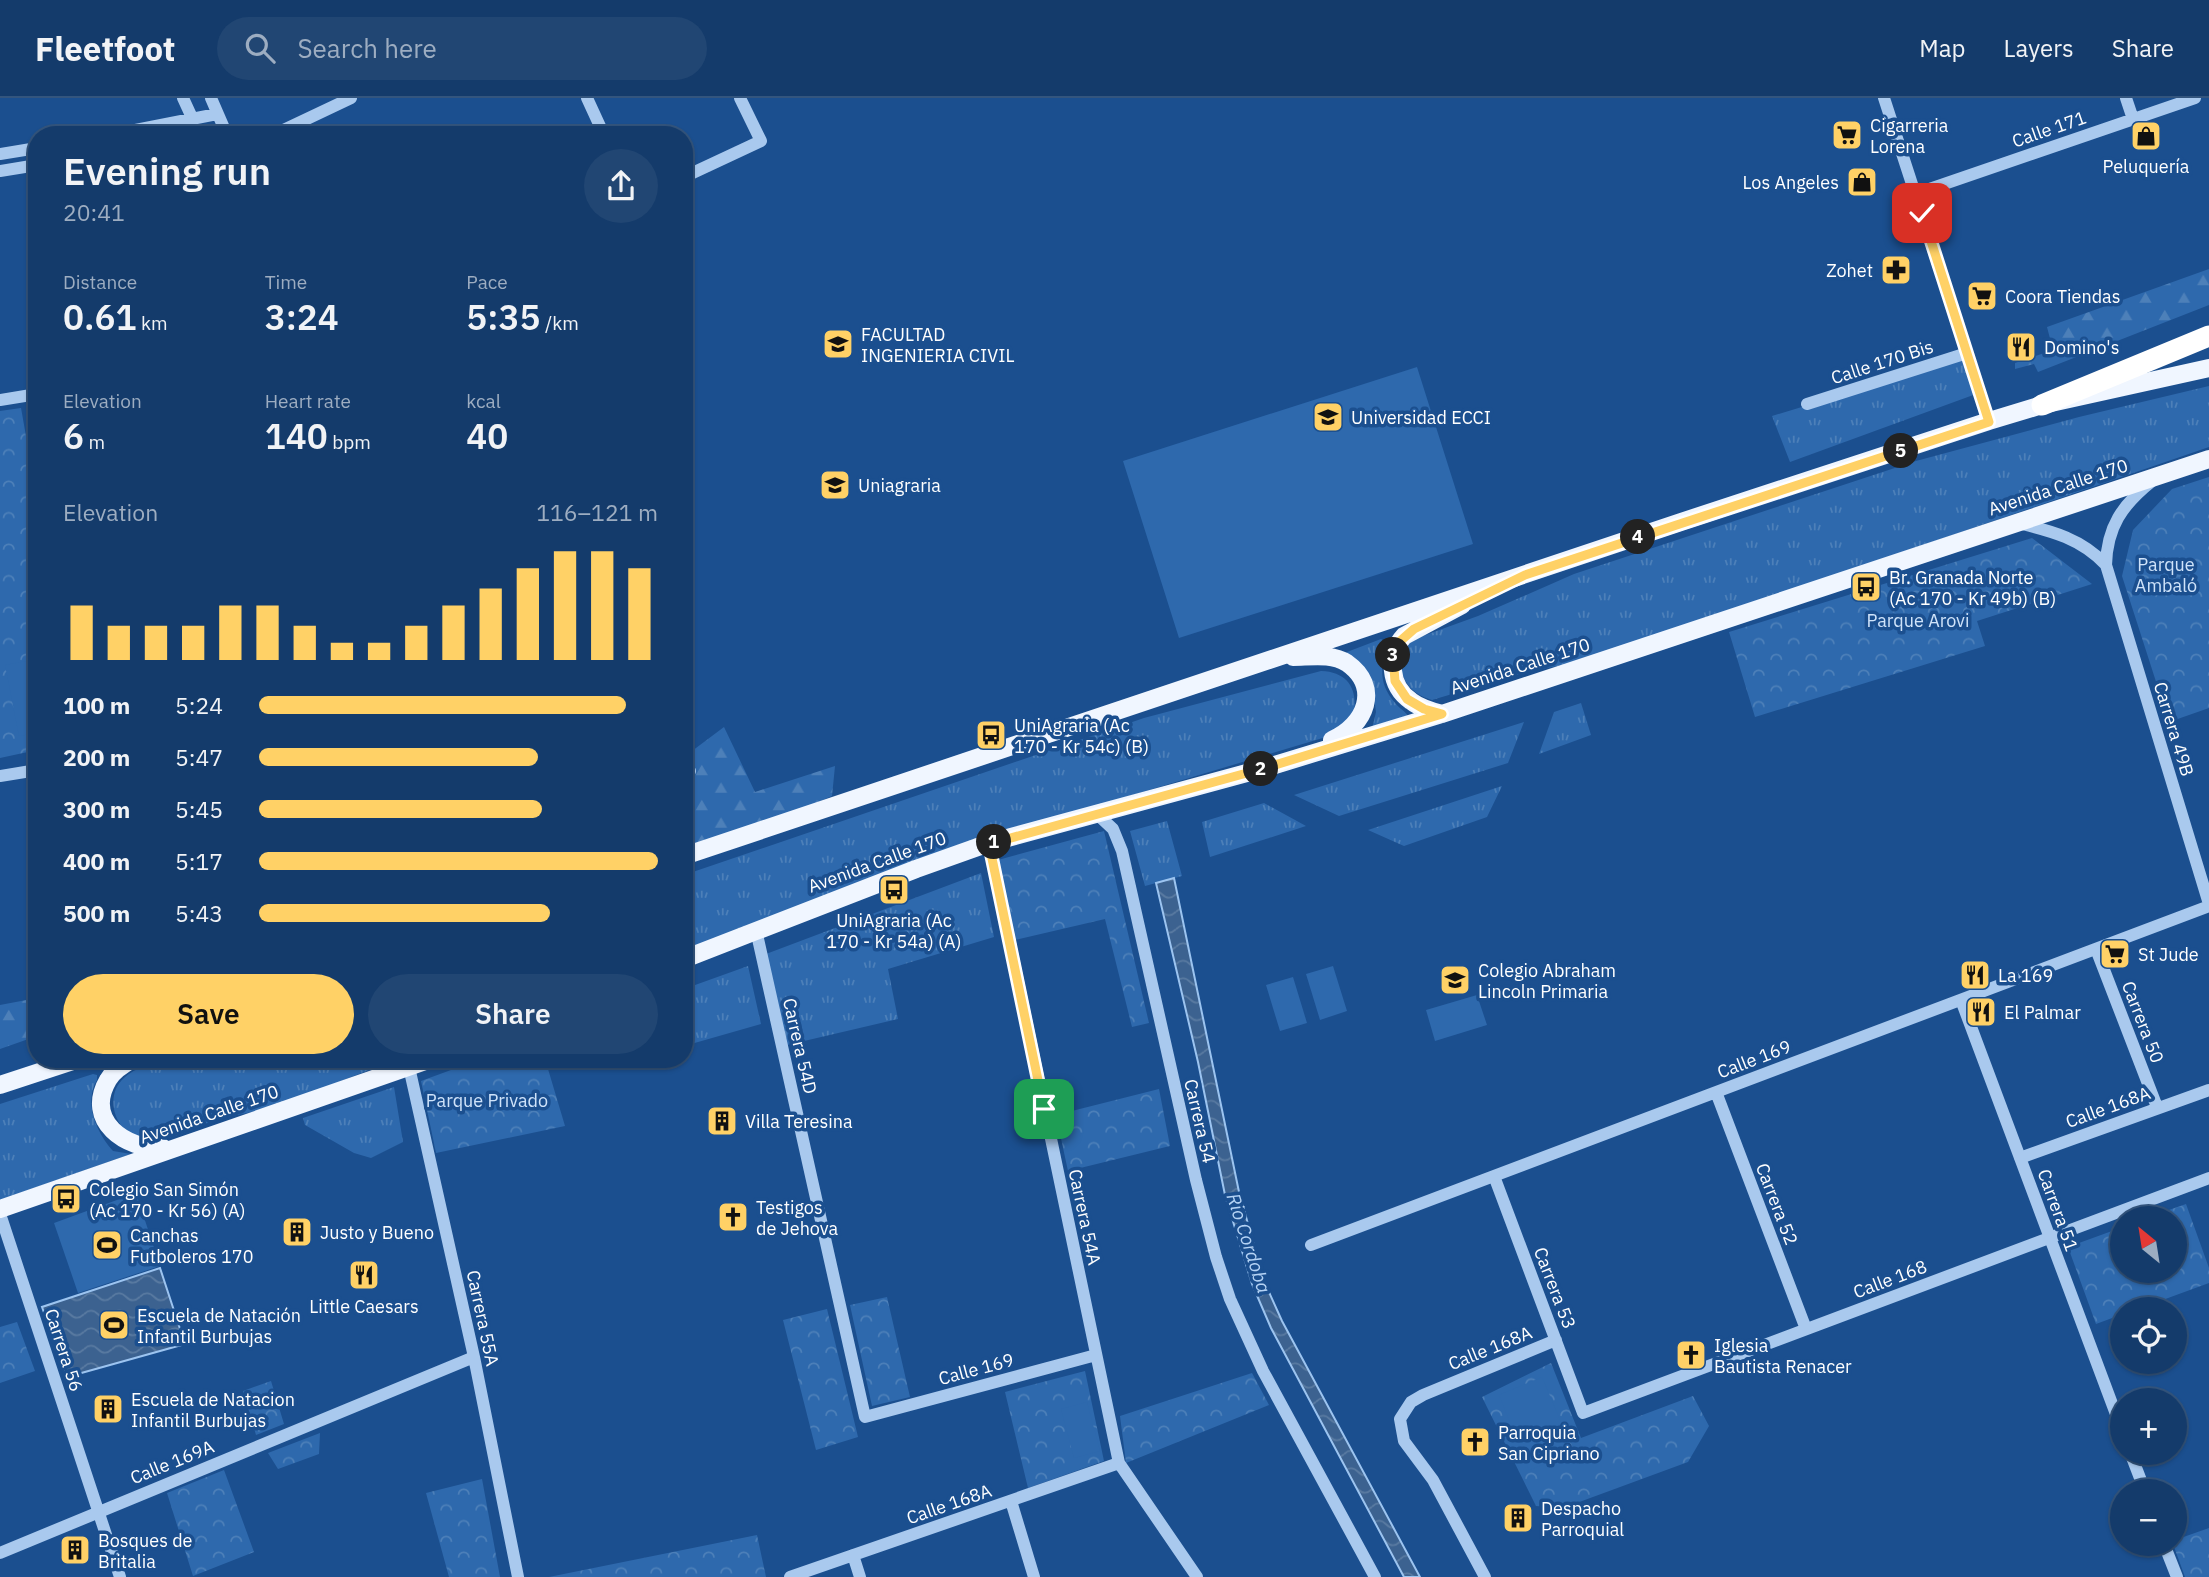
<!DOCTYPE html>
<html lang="en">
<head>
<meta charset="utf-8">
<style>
  :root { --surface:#143b6b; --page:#214673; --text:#f1f3f6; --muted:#9dadc1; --line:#33557e; --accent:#ffd166 }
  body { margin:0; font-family:"IBM Plex Sans",sans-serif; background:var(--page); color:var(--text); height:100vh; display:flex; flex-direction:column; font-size:26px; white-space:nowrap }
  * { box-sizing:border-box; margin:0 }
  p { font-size:23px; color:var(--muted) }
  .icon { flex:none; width:38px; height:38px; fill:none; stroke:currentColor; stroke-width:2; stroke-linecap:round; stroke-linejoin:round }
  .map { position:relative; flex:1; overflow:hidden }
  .details { position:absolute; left:28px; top:28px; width:665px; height:942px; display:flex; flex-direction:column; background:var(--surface); border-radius:28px; box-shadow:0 2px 5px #0004,0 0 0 2px var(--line) }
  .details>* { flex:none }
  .needle { width:46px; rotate:330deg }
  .tools { position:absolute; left:2110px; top:1108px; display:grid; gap:14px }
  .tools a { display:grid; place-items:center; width:77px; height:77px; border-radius:50%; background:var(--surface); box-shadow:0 2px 5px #0004,0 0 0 2px var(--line); font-size:35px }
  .pin { position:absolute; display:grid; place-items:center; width:60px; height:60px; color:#fff; margin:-30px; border-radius:14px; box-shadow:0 4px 10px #0006 }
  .km { position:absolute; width:35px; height:35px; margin:-18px; border-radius:50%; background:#222; color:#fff; font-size:19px; line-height:35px; text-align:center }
  .round { display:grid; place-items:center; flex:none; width:74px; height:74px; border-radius:37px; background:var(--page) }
  .overview { display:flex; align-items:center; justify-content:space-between; height:119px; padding:0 35px }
  h1 { font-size:38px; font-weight:600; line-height:52px }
  .stats { display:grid; grid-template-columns:repeat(3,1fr); gap:10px; height:119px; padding:7px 35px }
  .stats div { display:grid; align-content:center }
  .stats b { font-size:35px; font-weight:600 }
  .stats small { font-size:19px; font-weight:400 }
  .stats p { font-size:19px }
  .chart { height:196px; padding:14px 35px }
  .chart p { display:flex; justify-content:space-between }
  .chart svg { width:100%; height:126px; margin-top:7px; stroke:var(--accent); stroke-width:6 }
  .action { display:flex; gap:14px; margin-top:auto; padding:14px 35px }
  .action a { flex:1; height:80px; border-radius:42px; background:var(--accent); color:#111; font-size:28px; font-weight:600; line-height:80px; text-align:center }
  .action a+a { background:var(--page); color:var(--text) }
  ul { padding:0 35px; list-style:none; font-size:23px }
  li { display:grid; grid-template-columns:112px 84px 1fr; align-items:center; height:52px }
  li i { height:18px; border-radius:9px; background:var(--accent) }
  header { display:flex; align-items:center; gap:42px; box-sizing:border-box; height:98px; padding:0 35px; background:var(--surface); border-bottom:2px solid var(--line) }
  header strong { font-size:33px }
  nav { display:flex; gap:38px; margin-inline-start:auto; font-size:24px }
  .search { width:490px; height:63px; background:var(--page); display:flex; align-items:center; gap:18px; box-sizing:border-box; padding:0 24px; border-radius:38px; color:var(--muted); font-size:26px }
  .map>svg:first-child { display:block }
  .grass { fill:url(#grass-tufts) }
  .forest { fill:url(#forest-firs) }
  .park { fill:url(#park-crowns) }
  .pitch { fill:#2e69ad }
  .water { fill:url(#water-waves); stroke:#9cc4f0; stroke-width:2 }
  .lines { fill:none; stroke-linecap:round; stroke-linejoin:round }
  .minor { stroke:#a9c9ee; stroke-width:12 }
  .major { stroke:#f0f6ff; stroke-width:18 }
  .highway { stroke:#fff; stroke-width:21 }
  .route-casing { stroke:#fff; stroke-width:14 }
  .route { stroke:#ffd166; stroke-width:9 }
  .labels { text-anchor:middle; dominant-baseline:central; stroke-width:7; stroke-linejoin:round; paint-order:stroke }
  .poi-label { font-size:18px; fill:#fff; stroke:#1b4f8f; text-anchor:start }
  .street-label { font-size:18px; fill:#fff; stroke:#1b4f8f }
  .park-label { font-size:18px; fill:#cfe3fa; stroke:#1b4f8f }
  .water-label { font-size:19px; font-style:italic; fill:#b5d3f5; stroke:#1b4f8f }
</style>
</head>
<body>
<header>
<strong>Fleetfoot</strong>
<div class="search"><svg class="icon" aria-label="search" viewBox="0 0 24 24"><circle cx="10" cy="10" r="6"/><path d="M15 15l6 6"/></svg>Search here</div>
<nav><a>Map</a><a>Layers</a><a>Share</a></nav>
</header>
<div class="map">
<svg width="2209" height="1479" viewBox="0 0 2209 1479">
  <defs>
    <pattern id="grass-tufts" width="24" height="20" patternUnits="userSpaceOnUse" patternTransform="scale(1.75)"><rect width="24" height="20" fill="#2e69ad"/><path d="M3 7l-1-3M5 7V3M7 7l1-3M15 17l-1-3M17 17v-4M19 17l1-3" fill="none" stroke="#4d80b9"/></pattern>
    <pattern id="forest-firs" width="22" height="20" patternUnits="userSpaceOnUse" patternTransform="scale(1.75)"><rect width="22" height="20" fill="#2e69ad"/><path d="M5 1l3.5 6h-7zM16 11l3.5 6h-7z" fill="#4d80b9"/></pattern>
    <pattern id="park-crowns" width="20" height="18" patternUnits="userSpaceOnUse" patternTransform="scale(1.75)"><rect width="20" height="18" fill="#2e69ad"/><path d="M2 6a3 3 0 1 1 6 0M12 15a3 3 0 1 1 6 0" fill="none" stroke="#4d80b9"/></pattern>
    <pattern id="water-waves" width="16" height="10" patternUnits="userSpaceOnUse" patternTransform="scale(1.75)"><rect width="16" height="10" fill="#3c6290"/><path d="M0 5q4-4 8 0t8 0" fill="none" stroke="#597aa1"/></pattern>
  </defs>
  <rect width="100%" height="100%" fill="#1b4f8f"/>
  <path class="grass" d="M1963 260 1976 296 1790 364 1772 318Z
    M2209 288V349L1588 562 1526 574 1432 602C1416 597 1407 590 1401 573L1406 551 1410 545 1420 539 1478 518 1574 476 1916 363 2079 319Z
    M1381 541 1385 543C1383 569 1376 584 1396 606 1400 611 1405 613 1408 618L1372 631 1376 614 1372 585 1361 566 1347 557V554Z
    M1321 573C1350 574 1359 594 1353 620L1326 639 1089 710 684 853V777L1144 620Z
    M1581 605 1591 637 1539 656 1554 614Z
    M1524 624 1508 665 1339 718 1294 697Z
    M1502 688 1487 719 1404 748 1368 732Z
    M1264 705 1306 728 1210 759 1202 724Z
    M1167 723 1182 778 1145 788 1130 733Z
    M981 775 994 839 888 871 898 921 787 947 766 856Z
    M748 868 761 926 684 948V891Z
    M168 961H399C355 977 312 995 268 1010 251 1015 233 1017 215 1022 195 1029 171 1043 149 1043 118 1042 101 1000 124 980 135 969 154 966 168 961Z
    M93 976 97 977V982C83 1005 97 1035 113 1053L131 1056 0 1102V1006Z
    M394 989 403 1044 371 1060 354 1055 305 1027 303 1020Z"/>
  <path class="forest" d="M2209 171V207L2038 274 2034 266 2015 271V265L2053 252 2047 229Z
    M724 629 755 694 835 668 832 698 772 724 684 752V659Z
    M37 900V938L0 951V907Z"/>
  <path class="park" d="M21 310 37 400V652L0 660V313Z
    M2209 379V610L2169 624 2122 478 2133 432 2172 391Z
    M2032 440 2092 486 1977 523 1985 548 1755 619 1729 534Z
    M1104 733 1149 925 1132 929 1105 821 1015 842 998 762Z
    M481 961H545L565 1028 436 1055 421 983Z
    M1159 991 1170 1048 1068 1073 1056 1017Z
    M2186 1106 2209 1170V1185L2138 1211H2123V1216L2096 1226 2068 1149 2123 1129V1172H2175V1120H2146Z
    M887 1199 910 1299 872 1308 850 1207Z
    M827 1211 858 1339 816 1352 783 1222Z
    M17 1224 35 1273 0 1285V1229Z
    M1551 1265 1581 1340 1693 1298 1709 1328 1688 1364 1563 1410 1536 1408 1482 1299Z
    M1085 1273 1104 1363 1028 1390 1005 1294Z
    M1252 1275 1269 1307 1126 1365 1120 1318Z
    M271 1283 284 1326 256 1337 243 1293Z
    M320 1335 319 1356 278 1371 268 1355Z
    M224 1372 254 1454 193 1478 167 1395Z
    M482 1381 500 1479H449L426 1395Z
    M2209 1430V1479H2185L2173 1446 2175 1442Z
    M757 1437 766 1479H549Z"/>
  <path class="pitch" d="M1417 269 1473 446 1179 540 1123 363Z
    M37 561V635L19 638 5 567Z
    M1333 868 1347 913 1320 922 1306 876Z
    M1293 879 1307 925 1280 933 1266 887Z
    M1477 897 1487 927 1435 943 1426 912Z
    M136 1095 160 1168 78 1195 54 1125Z
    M1542 1279 1574 1355 1529 1372 1499 1297Z
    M1087 1304 1100 1353 1074 1360 1061 1311Z"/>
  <path class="water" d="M1174 780 1239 1094 1264 1183 1282 1223 1420 1479H1404L1271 1230 1252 1186 1225 1097 1198 964 1156 785Z
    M160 1170 185 1246 67 1279 42 1209Z"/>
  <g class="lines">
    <path class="minor" d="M183 0 200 37
      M211 0 227 37
      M587 0 604 37
      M1884 0 1989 323
      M2126 0 2133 21
      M110 37 217 16
      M273 37 351 0
      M0 56 37 50
      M0 73 37 67
      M684 79 761 43 740 0
      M1915 96 2195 0
      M0 302 37 296
      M1807 306 1967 255
      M2152 383C2122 407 2107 429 2106 467L2209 806
      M2018 425C2052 433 2082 441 2106 467
      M684 676 690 673
      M0 678 37 672
      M1098 717 1113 731 1122 753 1196 1082 1216 1159 1230 1201 1263 1273 1375 1479
      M989 745 1119 1365 1197 1479
      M756 832 865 1319 1096 1257
      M2096 851 2157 1009
      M1961 902 2123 1335
      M409 969 474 1259 518 1479
      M1716 994 1806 1231
      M2020 1060 2209 992
      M1494 1078 1583 1315 2209 1080
      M0 1116 120 1479
      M1311 1147 2209 808
      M2130 1354 2145 1393
      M1011 1403 1034 1479
      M2164 1446 2177 1479
      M0 1455 474 1259
      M853 1457 860 1479
      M790 1479 1119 1365
      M1485 1479 1433 1382 1404 1343 1400 1321 1411 1304 1423 1297 1556 1242"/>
    <path class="major" d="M1293 559C1310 559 1332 555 1347 565 1381 589 1366 627 1332 642
      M1442 616C1431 613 1420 610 1411 603 1389 588 1387 557 1404 538L1462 507
      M684 758 1681 424 1989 323 2042 307 2209 270
      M684 861 916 771 989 745 1265 670 1442 616 2209 361
      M133 961C124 966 113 973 108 982 84 1023 126 1052 163 1050
      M0 987 79 961
      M0 1111 431 961"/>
    <path class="highway" d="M2042 307 2209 238"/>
  </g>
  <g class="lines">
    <g class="route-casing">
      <path id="route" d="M1044 1011 989 746 1265 670 1442 616 1424 611 1407 601 1395 583 1393 558 1398 545 1414 531 1525 477 1989 324 1922 115"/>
    </g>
    <use href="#route" class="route"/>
  </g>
  <defs>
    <g id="supermarket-square" transform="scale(1.575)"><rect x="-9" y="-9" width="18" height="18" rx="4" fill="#ffd166" stroke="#1b4f8f"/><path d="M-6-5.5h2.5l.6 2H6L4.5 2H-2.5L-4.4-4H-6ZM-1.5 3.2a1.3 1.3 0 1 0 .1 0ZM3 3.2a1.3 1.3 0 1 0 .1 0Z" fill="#111"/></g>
    <g id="shop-square" transform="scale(1.575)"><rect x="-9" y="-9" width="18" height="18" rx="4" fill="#ffd166" stroke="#1b4f8f"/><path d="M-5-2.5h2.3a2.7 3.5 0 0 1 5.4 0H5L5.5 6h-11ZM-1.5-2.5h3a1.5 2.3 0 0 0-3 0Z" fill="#111"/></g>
    <g id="pharmacy-square" transform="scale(1.575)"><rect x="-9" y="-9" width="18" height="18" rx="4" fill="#ffd166" stroke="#1b4f8f"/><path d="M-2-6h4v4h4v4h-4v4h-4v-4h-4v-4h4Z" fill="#111"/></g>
    <g id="university-square" transform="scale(1.575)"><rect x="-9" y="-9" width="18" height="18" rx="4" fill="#ffd166" stroke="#1b4f8f"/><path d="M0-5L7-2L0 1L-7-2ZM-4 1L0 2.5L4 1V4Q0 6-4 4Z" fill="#111"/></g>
    <g id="restaurant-square" transform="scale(1.575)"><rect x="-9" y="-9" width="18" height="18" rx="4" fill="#ffd166" stroke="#1b4f8f"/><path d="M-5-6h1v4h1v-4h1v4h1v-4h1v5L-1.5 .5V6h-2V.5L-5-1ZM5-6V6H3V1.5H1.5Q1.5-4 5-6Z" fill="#111"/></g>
    <g id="bus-square" transform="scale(1.575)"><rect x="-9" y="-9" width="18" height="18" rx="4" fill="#ffd166" stroke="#1b4f8f"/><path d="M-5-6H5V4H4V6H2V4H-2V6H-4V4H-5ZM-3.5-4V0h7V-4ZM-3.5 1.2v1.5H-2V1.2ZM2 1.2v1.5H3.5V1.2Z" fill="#111"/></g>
    <g id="school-square" transform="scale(1.575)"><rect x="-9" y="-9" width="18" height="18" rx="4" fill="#ffd166" stroke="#1b4f8f"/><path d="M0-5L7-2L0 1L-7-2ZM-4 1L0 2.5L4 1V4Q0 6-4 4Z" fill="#111"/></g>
    <g id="building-square" transform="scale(1.575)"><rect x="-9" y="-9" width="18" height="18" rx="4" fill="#ffd166" stroke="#1b4f8f"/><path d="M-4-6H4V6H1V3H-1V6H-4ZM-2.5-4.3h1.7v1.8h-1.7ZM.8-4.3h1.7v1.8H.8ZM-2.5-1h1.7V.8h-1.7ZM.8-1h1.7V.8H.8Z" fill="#111"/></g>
    <g id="church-square" transform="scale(1.575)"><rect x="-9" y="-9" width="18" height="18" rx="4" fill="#ffd166" stroke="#1b4f8f"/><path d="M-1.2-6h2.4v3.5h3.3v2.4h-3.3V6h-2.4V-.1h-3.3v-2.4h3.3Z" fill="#111"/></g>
    <g id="stadium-square" transform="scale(1.575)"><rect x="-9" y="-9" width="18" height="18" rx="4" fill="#ffd166" stroke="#1b4f8f"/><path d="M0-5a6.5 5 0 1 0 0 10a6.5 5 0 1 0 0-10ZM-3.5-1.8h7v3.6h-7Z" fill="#111"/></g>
  </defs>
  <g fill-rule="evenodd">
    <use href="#supermarket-square" x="1847" y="37"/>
    <use href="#shop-square" x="2146" y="38"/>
    <use href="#shop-square" x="1862" y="84"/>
    <use href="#pharmacy-square" x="1896" y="172"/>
    <use href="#supermarket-square" x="1982" y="198"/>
    <use href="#university-square" x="838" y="246"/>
    <use href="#restaurant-square" x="2021" y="249"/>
    <use href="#university-square" x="1328" y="319"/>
    <use href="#university-square" x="835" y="387"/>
    <use href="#bus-square" x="1866" y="489"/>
    <use href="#bus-square" x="991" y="637"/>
    <use href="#bus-square" x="894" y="792"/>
    <use href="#supermarket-square" x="2115" y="856"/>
    <use href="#restaurant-square" x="1975" y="877"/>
    <use href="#school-square" x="1455" y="882"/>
    <use href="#restaurant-square" x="1981" y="914"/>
    <use href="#building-square" x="722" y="1023"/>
    <use href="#bus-square" x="66" y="1101"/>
    <use href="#church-square" x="733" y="1119"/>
    <use href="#building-square" x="297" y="1134"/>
    <use href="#stadium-square" x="107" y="1147"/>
    <use href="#restaurant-square" x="364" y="1177"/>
    <use href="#stadium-square" x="114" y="1227"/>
    <use href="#church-square" x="1691" y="1257"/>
    <use href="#building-square" x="108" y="1311"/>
    <use href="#church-square" x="1475" y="1344"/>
    <use href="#building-square" x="1518" y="1420"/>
    <use href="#building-square" x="75" y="1452"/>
  </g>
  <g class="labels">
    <g class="poi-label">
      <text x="1870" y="27">Cigarreria<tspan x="1870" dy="21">Lorena</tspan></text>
      <text x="2146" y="68" text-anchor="middle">Peluquería</text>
      <text x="1839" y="84" text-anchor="end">Los Angeles</text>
      <text x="1873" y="172" text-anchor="end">Zohet</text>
      <text x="2005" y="198">Coora Tiendas</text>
      <text x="861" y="236">FACULTAD<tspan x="861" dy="21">INGENIERIA CIVIL</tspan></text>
      <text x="2044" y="249">Domino's</text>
      <text x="1351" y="319">Universidad ECCI</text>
      <text x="858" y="387">Uniagraria</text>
      <text x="1889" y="479">Br. Granada Norte<tspan x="1889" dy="21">(Ac 170 - Kr 49b) (B)</tspan></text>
      <text x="1014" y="627">UniAgraria (Ac<tspan x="1014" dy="21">170 - Kr 54c) (B)</tspan></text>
      <text x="894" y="822" text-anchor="middle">UniAgraria (Ac<tspan x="894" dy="21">170 - Kr 54a) (A)</tspan></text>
      <text x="2138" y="856">St Jude</text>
      <text x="1478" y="872">Colegio Abraham<tspan x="1478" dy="21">Lincoln Primaria</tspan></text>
      <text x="1998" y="877">La 169</text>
      <text x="2004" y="914">El Palmar</text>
      <text x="745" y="1023">Villa Teresina</text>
      <text x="89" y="1091">Colegio San Simón<tspan x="89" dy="21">(Ac 170 - Kr 56) (A)</tspan></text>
      <text x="756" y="1109">Testigos<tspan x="756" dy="21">de Jehova</tspan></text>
      <text x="320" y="1134">Justo y Bueno</text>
      <text x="130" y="1137">Canchas<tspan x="130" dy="21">Futboleros 170</tspan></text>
      <text x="364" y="1208" text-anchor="middle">Little Caesars</text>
      <text x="137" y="1217">Escuela de Natación<tspan x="137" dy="21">Infantil Burbujas</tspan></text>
      <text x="1714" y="1247">Iglesia<tspan x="1714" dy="21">Bautista Renacer</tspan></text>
      <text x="131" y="1301">Escuela de Natacion<tspan x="131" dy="21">Infantil Burbujas</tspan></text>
      <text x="1498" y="1334">Parroquia<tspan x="1498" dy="21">San Cipriano</tspan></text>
      <text x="1541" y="1410">Despacho<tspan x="1541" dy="21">Parroquial</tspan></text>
      <text x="98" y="1442">Bosques de<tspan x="98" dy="21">Britalia</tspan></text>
    </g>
    <g class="street-label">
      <text transform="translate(2049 31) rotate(-19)">Calle 171</text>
      <text transform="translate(1882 264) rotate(-18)">Calle 170 Bis</text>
      <text transform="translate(2058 389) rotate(-18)">Avenida Calle 170</text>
      <text transform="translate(1520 568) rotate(-18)">Avenida Calle 170</text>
      <text transform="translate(2174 631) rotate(73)">Carrera 49B</text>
      <text transform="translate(877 764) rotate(-20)">Avenida Calle 170</text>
      <text transform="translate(2143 924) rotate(69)">Carrera 50</text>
      <text transform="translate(800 948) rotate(77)">Carrera 54D</text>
      <text transform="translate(1754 961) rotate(-21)">Calle 169</text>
      <text transform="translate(2108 1009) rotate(-20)">Calle 168A</text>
      <text transform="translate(209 1016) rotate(-19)">Avenida Calle 170</text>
      <text transform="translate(1200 1023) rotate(77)">Carrera 54</text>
      <text transform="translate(1777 1106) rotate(69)">Carrera 52</text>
      <text transform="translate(2058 1112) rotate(70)">Carrera 51</text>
      <text transform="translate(1085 1119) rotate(78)">Carrera 54A</text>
      <text transform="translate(1890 1181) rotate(-21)">Calle 168</text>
      <text transform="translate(1555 1190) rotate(69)">Carrera 53</text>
      <text transform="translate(483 1220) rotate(78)">Carrera 55A</text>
      <text transform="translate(1490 1250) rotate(-22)">Calle 168A</text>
      <text transform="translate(64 1252) rotate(72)">Carrera 56</text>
      <text transform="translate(976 1271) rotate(-15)">Calle 169</text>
      <text transform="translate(172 1364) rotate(-22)">Calle 169A</text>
      <text transform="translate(949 1406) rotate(-19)">Calle 168A</text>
    </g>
    <g class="park-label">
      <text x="2166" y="466">Parque<tspan x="2166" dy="21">Ambaló</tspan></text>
      <text x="1918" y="522">Parque Arovi</text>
      <text x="487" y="1002">Parque Privado</text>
    </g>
    <g class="water-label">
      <text transform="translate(1249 1145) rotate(72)">Rio Cordoba</text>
    </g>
  </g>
</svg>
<div class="tools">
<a><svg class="needle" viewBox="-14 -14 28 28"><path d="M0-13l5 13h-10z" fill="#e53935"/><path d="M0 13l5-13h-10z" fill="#9dadc1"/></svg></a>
<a><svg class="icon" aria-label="locate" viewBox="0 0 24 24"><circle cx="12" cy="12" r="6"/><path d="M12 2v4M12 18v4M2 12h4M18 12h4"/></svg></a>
<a>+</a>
<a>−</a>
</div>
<div class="pin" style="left:1044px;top:1011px;background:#1e9e55"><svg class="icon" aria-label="arrive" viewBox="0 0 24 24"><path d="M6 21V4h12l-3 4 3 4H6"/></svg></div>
<div class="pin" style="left:1922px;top:115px;background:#d93025"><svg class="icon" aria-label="check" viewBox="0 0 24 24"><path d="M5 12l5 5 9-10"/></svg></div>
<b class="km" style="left:994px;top:744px">1</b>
<b class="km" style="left:1261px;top:671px">2</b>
<b class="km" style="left:1393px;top:557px">3</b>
<b class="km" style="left:1638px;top:439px">4</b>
<b class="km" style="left:1901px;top:353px">5</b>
<section class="details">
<div class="overview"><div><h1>Evening run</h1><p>20:41</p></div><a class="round"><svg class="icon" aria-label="share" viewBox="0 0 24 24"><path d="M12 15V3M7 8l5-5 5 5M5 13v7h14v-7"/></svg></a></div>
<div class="stats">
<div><p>Distance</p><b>0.61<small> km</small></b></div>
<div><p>Time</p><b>3:24</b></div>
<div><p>Pace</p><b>5:35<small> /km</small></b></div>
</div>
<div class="stats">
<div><p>Elevation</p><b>6<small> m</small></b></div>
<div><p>Heart rate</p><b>140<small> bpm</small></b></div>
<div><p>kcal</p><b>40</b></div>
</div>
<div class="chart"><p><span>Elevation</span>116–121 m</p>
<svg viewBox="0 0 160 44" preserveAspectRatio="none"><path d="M5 44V25M15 44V32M25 44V32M35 44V32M45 44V25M55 44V25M65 44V32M75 44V38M85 44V38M95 44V32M105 44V25M115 44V19M125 44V12M135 44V6M145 44V6M155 44V12"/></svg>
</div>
<ul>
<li><b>100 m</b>5:24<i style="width:92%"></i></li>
<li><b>200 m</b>5:47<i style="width:70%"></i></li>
<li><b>300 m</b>5:45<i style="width:71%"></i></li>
<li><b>400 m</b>5:17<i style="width:100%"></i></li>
<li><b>500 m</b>5:43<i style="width:73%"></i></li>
</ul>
<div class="action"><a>Save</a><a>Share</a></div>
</section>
</div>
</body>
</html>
